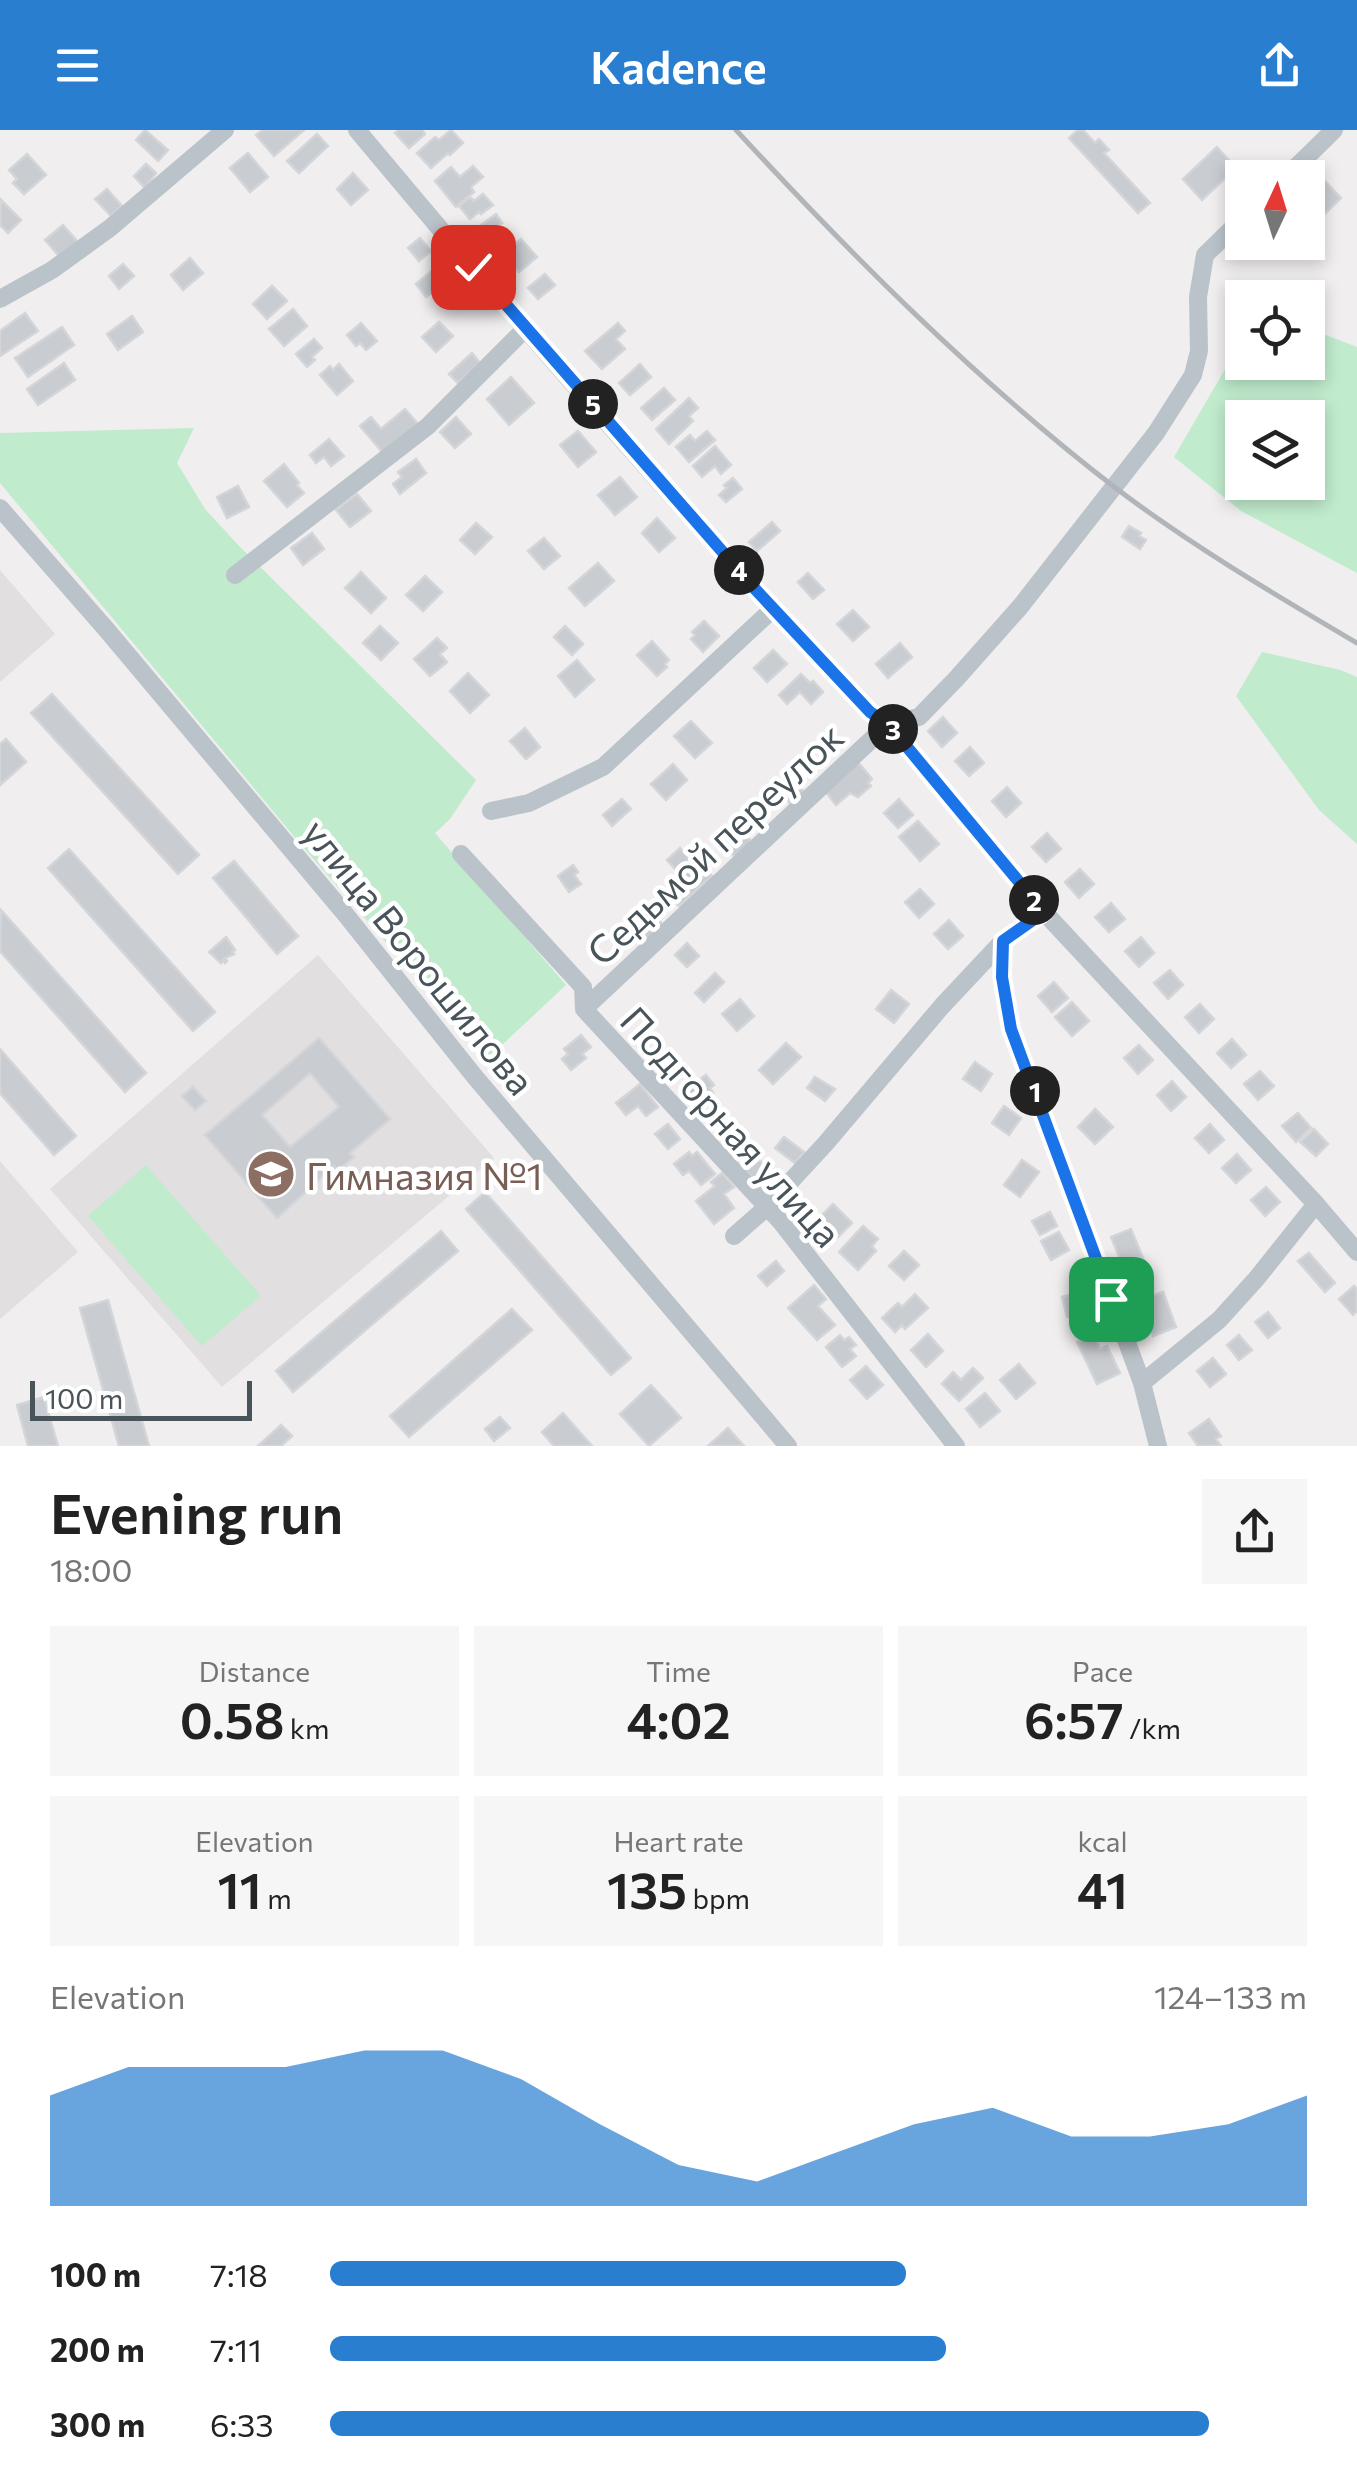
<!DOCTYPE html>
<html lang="en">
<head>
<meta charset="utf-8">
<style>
  :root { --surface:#fff; --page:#f6f6f6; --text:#222; --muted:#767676; --accent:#297ed0 }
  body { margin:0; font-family:Commissioner,sans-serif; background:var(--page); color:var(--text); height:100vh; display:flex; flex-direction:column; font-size:38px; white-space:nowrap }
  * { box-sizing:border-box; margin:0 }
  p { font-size:32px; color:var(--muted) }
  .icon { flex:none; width:55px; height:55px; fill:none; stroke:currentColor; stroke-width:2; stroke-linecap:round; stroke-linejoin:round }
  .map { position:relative; height:1316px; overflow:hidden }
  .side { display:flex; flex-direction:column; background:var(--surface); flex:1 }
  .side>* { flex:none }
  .needle { width:65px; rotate:4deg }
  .buttons { position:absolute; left:1225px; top:30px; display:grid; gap:20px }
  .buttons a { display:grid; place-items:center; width:100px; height:100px; border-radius:0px; background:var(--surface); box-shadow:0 5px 15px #0003; font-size:50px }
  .scale { position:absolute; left:30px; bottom:25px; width:222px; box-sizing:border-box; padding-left:10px; border:5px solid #48535a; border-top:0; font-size:28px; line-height:35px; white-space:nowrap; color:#48535a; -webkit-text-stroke:8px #fff; paint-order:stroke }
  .pin { position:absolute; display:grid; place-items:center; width:85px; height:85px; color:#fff; margin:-42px; border-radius:20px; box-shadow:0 5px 15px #0006 }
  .km { position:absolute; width:50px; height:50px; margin:-25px; border-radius:50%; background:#222; color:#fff; font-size:28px; line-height:50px; text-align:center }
  .round { display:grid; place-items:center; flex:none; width:105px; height:105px; border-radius:0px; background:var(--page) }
  .head { display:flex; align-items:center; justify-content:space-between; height:170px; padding:0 50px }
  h1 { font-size:55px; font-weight:600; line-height:75px }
  .figures { display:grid; grid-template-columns:repeat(3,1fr); gap:15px; height:170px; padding:10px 50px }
  .figures div { display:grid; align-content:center; border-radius:0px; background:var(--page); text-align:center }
  .figures b { font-size:50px; font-weight:600 }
  .figures small { font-size:28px; font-weight:400 }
  .figures p { font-size:28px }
  .chart { height:280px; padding:20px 50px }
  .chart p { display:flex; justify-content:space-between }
  .chart svg { width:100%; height:180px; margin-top:10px; fill:var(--accent); opacity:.7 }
  ul { padding:0 50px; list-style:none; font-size:32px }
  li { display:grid; grid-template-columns:160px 120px 1fr; align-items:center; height:75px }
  li i { height:25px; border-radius:12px; background:var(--accent) }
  header { display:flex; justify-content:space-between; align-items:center; height:130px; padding:0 50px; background:var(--accent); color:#fff; font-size:45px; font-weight:600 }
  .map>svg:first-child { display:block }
  .education { fill:#e1dfdf }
  .green { fill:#c0ebcd; fill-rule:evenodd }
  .building { fill:#c9ccd0; stroke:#d3d5d9; stroke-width:2.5; fill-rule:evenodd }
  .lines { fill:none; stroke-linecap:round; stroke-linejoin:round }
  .minor { stroke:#bbc3ca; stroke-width:18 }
  .rail { stroke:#b1b4b8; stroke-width:5 }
  .route-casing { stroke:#fff; stroke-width:20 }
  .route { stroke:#1a73e8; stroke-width:12 }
  .labels { text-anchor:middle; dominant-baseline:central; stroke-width:9; stroke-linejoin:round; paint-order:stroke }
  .street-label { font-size:38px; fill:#48535a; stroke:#fff }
  .education-label { font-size:38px; fill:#785e54; stroke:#fff; text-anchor:start }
</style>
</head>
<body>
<header><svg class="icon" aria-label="menu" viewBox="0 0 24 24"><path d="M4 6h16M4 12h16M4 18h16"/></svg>Kadence<svg class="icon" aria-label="share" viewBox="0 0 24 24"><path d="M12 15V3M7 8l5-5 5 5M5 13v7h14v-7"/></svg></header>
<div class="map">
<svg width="1357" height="1316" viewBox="0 0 1357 1316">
  <rect width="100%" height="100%" fill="#f0eeee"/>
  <path class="education" d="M0 440 55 504 0 552Z
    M318 825 494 1028 222 1257 50 1059Z
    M0 1031 78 1122 0 1189Z"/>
  <path class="green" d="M1308 202H1318L1357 217V443L1241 381 1174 327 1242 210V232H1308ZM1242 288H1308V352H1242Z
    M194 298 177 333 205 379 241 418 476 650 450 689 435 703 566 855 487 929 461 899 454 879 434 854 417 848 303 717 0 353V303Z
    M1262 522 1340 540 1357 547V714L1319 680 1236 566Z
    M146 1035 261 1166 202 1216 88 1086Z"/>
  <path class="building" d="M145 0 168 20 158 31 136 10Z
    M263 0H304L274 26 256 5Z
    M399 0H422L425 4 409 18 395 3Z
    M451 0 463 13 450 25 448 23 431 38 417 23 435 7 439 10Z
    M1078 0H1083L1095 13 1099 9 1109 20 1104 23 1150 73 1138 83 1069 8Z
    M317 4 328 16 299 43 287 31Z
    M1217 17 1236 38 1202 70 1183 49Z
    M248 23 268 47 250 62 230 38Z
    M27 24 46 45 24 64 13 53 17 49 9 40Z
    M146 34 156 43 145 58 134 46Z
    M473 36 483 47 471 57 474 62 456 77 435 51 451 37 460 47Z
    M353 43 368 60 351 75 337 59Z
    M1324 50 1341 68 1308 100V65Z
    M107 59 122 76 111 86 95 69Z
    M483 64 493 75 481 84 479 82 470 89 459 76 470 67 474 71Z
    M1 70 21 90 8 103 0 95Z
    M496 84 502 93 484 107 477 98Z
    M63 95 78 112 60 127 45 110Z
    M420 108 431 121 419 131 408 118Z
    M521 109 537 127 519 142 511 133 508 135 501 126Z
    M190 128 203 143 183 160 171 145Z
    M123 134 134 146 119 159 109 146Z
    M434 139 445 153 426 167 416 154Z
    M545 144 555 155 538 169 528 158Z
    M272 156 287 171 267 189 253 174Z
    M293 179 307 196 284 216 269 199Z
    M25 183 38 201 0 226V201Z
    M132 186 143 202 118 220 107 204Z
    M439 192 453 206 436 222 422 207Z
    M361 193 377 211 366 220 360 213 356 216 347 205Z
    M618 193 625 201 616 209 625 219 602 239 585 221Z
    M62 197 74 215 28 247 15 228Z
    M314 209 322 218 312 227 315 230 307 237 296 224Z
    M472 223 480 233 458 253 449 244Z
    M64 233 75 250 38 275 27 259Z
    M339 234 353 251 337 265 320 245 330 236 333 240Z
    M640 234 651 247 630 265 619 253Z
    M511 247 534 273 509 295 487 269Z
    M664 258 675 270 652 290 641 278Z
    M689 268 698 278 689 286 693 291 669 314 656 299Z
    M405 279 418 294 383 323 360 296 371 287 381 299Z
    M456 287 471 304 455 318 440 302Z
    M578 301 596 322 578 337 560 315Z
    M707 301 715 310 689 332 676 317 690 305 695 311Z
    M329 309 344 326 331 336 324 327 316 333 310 325Z
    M715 316 731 335 721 344 715 336 702 347 693 336Z
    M416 329 426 343 400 364 393 354 402 347 398 342Z
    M284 334 299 353 297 355 304 363 287 377 264 351Z
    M620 347 637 367 615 385 598 365Z
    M733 348 742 359 726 372 719 365 727 358 724 355Z
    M238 356 249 377 227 388 217 367Z
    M357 364 371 381 350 397 336 380Z
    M657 388 675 408 659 422 642 403Z
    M772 392 780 401 757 421 749 412Z
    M476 393 492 407 475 424 460 410Z
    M1129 396 1141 403 1139 406 1146 410 1140 419 1122 407Z
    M312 403 324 419 303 435 291 418Z
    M544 408 560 426 544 439 528 421Z
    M598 433 614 451 585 476 569 458Z
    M361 442 386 468 371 483 345 458Z
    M808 443 824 460 813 469 798 452Z
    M425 446 442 462 423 481 406 465Z
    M853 480 869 497 853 511 837 494Z
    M704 491 719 506 703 522 691 509 695 505 692 502Z
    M380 496 398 513 381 530 363 513Z
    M565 496 583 514 572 525 554 507Z
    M437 508 447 518 440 524 447 532 430 546 414 529Z
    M652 511 669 530 665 534 667 537 657 546 637 525Z
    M900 513 912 527 888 548 876 534Z
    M773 520 787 534 767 552 754 538Z
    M577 530 594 550 575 567 558 546Z
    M468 543 489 565 470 583 450 561Z
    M801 544 810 553 813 551 823 562 811 574 800 562 787 574 779 565Z
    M52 564 199 725 178 744 31 583Z
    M943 587 957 603 942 617 928 601Z
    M691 591 712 613 695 628 674 606Z
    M525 598 540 617 526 629 510 611Z
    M6 609 26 632 0 655V614Z
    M970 617 984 633 969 646 955 631Z
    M857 631 872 649 868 653 871 656 858 667 850 663 836 675 825 661Z
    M673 634 687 650 666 670 651 654Z
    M793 649 808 667 794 678 779 660Z
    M1007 657 1021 673 1006 687 992 671Z
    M622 669 631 679 612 696 603 685Z
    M899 669 913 685 898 698 884 683Z
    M918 691 939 714 920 731 899 707Z
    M737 697 754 714 738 730 726 718 730 714 725 708Z
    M1047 703 1061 719 1046 732 1032 717Z
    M680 718 695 735 699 731 712 746 679 776 668 765 685 750 667 730Z
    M69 719 215 882 193 901 48 738Z
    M234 731 298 806 277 824 213 748Z
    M573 735 578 742 574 745 581 754 569 762 558 746Z
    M1080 739 1094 754 1079 768 1065 752Z
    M920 759 934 774 919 788 905 772Z
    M1111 773 1125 789 1109 802 1095 787Z
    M1 780 146 943 125 962 0 821Z
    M651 781 664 796 643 815 630 800Z
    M949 790 963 806 948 819 934 804Z
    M226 807 235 820 232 822 234 824 225 828 227 831 225 833 223 830 221 833 209 822Z
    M1141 807 1154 823 1139 837 1125 821Z
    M687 813 699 826 687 837 675 825Z
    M1170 840 1183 855 1168 869 1154 853Z
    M715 843 724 852 704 872 695 863Z
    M1054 852 1068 868 1052 882 1038 866Z
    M891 860 909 874 894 893 876 879Z
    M740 869 754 886 737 901 722 884Z
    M1072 872 1089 891 1072 906 1055 887Z
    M1200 874 1214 889 1199 903 1185 887Z
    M581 905 591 917 582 924 586 928 571 940 562 929 568 924 564 919Z
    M319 908 390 989 350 1023 354 1027 338 1041 334 1036 277 1088 205 1005ZM310 943 339 977 290 1017 262 985Z
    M1232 909 1246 925 1231 938 1217 923Z
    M786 913 801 927 773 954 759 940Z
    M1139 915 1153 930 1138 944 1124 928Z
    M0 919 76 1006 54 1025 0 963Z
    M975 932 992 944 981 961 963 949Z
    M1260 941 1274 956 1258 970 1244 954Z
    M706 945 714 955 710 958 713 963 708 966 711 971 701 978 686 959Z
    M815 947 835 959 825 971 807 958Z
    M1172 951 1186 967 1171 981 1157 965Z
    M640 954 658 977 646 986 638 976 626 985 616 973Z
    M193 957 206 971 195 980 182 966Z
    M1004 976 1021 988 1009 1005 992 993Z
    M1095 979 1113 997 1095 1014 1078 997Z
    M1298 983 1311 998 1296 1012 1282 996Z
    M668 994 680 1009 668 1019 655 1004Z
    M1210 994 1224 1010 1209 1023 1195 1008Z
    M1314 999 1328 1014 1316 1026 1300 1012Z
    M784 1007 804 1022 795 1033 775 1018Z
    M689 1022 692 1026 697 1022 715 1044 701 1055 689 1041 683 1045 674 1034Z
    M752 1024 769 1039 757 1052 741 1037Z
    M1237 1024 1251 1040 1236 1053 1222 1038Z
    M1022 1030 1039 1042 1020 1067 1004 1055Z
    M722 1043 734 1057 724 1064 734 1078 714 1094 696 1071 715 1056 711 1052Z
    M1266 1057 1280 1072 1265 1086 1251 1070Z
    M485 1062 631 1228 611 1245 466 1079Z
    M833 1074 852 1093 832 1113 813 1094Z
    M1050 1082 1057 1096 1040 1105 1032 1091Z
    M863 1096 878 1109 872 1116 876 1121 858 1140 839 1122Z
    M1131 1099 1145 1133 1125 1141 1111 1107Z
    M441 1101 458 1121 293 1262 276 1241Z
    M1059 1102 1069 1120 1051 1130 1041 1111Z
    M904 1121 919 1135 904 1150 889 1136Z
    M1309 1123 1335 1153 1325 1162 1298 1131Z
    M776 1131 784 1141 767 1156 758 1146Z
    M814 1155 826 1169 818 1176 835 1195 817 1210 788 1178Z
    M1354 1156 1357 1159V1181L1353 1185 1339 1169Z
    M1082 1162 1087 1183 1067 1187 1062 1167Z
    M1163 1162 1176 1197 1153 1206 1140 1171Z
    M915 1164 928 1178 905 1199 902 1195 895 1202 882 1188 898 1173 902 1177Z
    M108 1170 149 1316H119L80 1178Z
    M512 1179 532 1200 409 1307 390 1286Z
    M1268 1182 1280 1198 1268 1208 1255 1192Z
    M928 1204 943 1221 926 1237 911 1220Z
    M840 1205 844 1210 849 1207 856 1215 850 1219 856 1226 842 1237 826 1217Z
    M1093 1205 1100 1219 1107 1216 1120 1243 1097 1254 1077 1212Z
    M1239 1205 1252 1220 1239 1230 1227 1215Z
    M1213 1228 1226 1244 1210 1257 1197 1241Z
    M1019 1234 1035 1253 1016 1269 1000 1250Z
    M866 1236 883 1255 867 1269 850 1250Z
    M973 1238 983 1248 959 1271 942 1254 953 1242 961 1250Z
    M651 1255 681 1288 649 1316 620 1284Z
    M985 1263 1000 1281 980 1297 966 1279Z
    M44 1267 58 1316H28L17 1275Z
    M563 1283 592 1316H554L542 1302Z
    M500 1287 510 1298 494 1311 485 1299Z
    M1209 1289 1221 1306 1216 1309 1221 1316H1198L1189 1303Z
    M281 1295 292 1306 281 1316H258Z
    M728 1298 744 1316H708Z"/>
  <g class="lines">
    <path class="minor" d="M357 0C522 198 693 394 870 582L888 594 1044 782 1316 1074 1357 1122
      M1285 48 1334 0
      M0 169 52 140 110 98 225 0
      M0 378 106 499 346 785 475 947 788 1316
      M235 445 428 296 526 198
      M491 681 529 673 603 637 774 478
      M461 724 583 857 584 879 781 1092 956 1316
      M1003 811 1001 847 1011 899 1142 1253 1158 1316
      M584 879 888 594 919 587 956 549 1020 477 1156 303 1193 245 1199 221 1198 167 1205 125 1242 89
      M734 1106 767 1077 826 1013 942 876 1003 811 1044 782
      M1142 1253 1219 1190 1257 1148 1316 1074"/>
    <path class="rail" d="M736 0C853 127 976 250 1113 356 1189 414 1274 464 1357 513"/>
  </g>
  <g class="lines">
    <g class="route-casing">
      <path id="route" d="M473 137 756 460 870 582 888 594 1044 782 1003 811 1002 847 1011 899 1111 1169"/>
    </g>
    <use href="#route" class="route"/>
  </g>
  <defs>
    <g id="school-disc" transform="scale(2.5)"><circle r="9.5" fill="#8d6e63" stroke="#fff"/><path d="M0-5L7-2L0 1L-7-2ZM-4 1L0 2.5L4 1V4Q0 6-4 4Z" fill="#fff"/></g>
  </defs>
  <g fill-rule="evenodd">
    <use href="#school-disc" x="271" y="1044"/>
  </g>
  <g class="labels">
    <g class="street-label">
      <text transform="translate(714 713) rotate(-43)">Седьмой переулок</text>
      <text transform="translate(420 826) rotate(51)">улица Ворошилова</text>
      <text transform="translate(732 996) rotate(48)">Подгорная улица</text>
    </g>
    <g class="education-label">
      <text x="306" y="1044">Гимназия №1</text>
    </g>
  </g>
</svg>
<div class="buttons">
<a><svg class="needle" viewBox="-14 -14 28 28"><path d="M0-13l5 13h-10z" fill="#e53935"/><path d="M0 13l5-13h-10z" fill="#767676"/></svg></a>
<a><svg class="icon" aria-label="locate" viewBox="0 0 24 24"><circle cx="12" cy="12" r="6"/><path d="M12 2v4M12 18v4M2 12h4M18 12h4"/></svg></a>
<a><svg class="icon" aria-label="layers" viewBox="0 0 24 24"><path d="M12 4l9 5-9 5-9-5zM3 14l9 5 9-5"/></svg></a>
</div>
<div class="scale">100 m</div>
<div class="pin" style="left:1111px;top:1169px;background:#1e9e55"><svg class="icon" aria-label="arrive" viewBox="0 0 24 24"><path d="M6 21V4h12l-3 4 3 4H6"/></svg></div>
<div class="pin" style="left:473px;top:137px;background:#d93025"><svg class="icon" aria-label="check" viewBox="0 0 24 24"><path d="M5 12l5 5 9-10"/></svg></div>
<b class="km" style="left:1035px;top:961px">1</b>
<b class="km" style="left:1034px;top:770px">2</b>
<b class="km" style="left:893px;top:599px">3</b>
<b class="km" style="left:739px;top:440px">4</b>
<b class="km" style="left:593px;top:274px">5</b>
</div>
<section class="side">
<div class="head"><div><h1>Evening run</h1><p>18:00</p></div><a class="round"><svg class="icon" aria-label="share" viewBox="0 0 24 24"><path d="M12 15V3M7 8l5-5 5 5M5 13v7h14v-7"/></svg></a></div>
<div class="figures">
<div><p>Distance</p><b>0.58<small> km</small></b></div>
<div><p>Time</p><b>4:02</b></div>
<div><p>Pace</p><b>6:57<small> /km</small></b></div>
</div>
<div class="figures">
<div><p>Elevation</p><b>11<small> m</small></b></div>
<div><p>Heart rate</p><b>135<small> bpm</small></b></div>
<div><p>kcal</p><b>41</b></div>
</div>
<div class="chart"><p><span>Elevation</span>124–133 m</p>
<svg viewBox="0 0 160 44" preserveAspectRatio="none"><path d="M0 44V17L10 10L20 10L30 10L40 6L50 6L60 13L70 24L80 34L90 38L100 31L110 24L120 20L130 27L140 27L150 24L160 17V44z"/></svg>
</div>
<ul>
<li><b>100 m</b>7:18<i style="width:59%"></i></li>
<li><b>200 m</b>7:11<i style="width:63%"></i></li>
<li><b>300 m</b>6:33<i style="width:90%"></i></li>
</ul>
</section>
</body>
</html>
